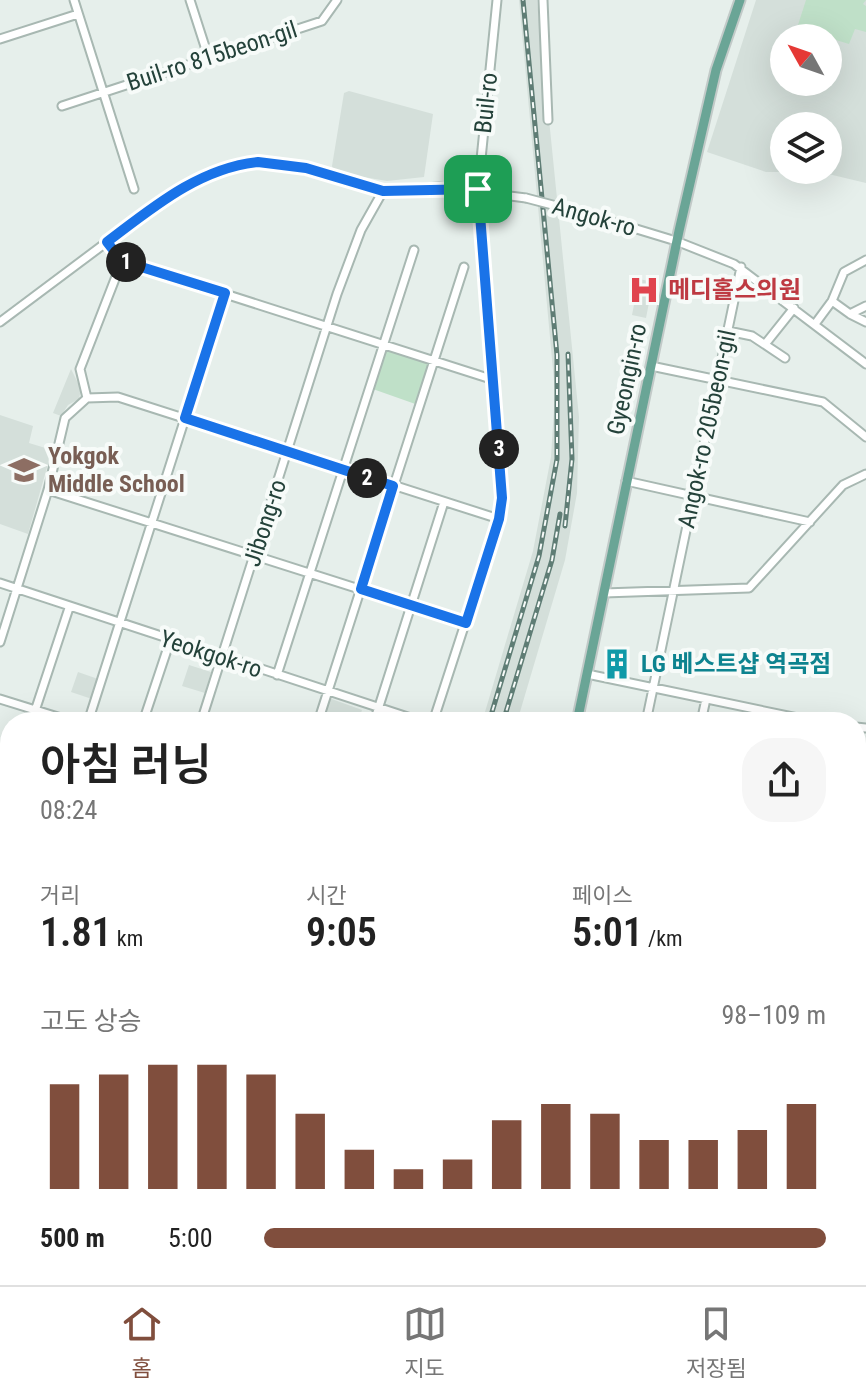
<!DOCTYPE html>
<html lang="ko">
<head>
<meta charset="utf-8">
<style>
  :root { --surface:#fff; --page:#f6f6f6; --text:#222; --muted:#767676; --line:#e0e0e0; --accent:#804e3d }
  body { margin:0; font-family:"Roboto Condensed","Noto Sans KR",sans-serif; background:var(--page); color:var(--text); height:100vh; display:flex; flex-direction:column; font-size:30px; white-space:nowrap }
  * { box-sizing:border-box; margin:0 }
  p { font-size:26px; color:var(--muted) }
  .icon { flex:none; width:44px; height:44px; fill:none; stroke:currentColor; stroke-width:2; stroke-linecap:round; stroke-linejoin:round }
  .map { position:relative; flex:1; overflow:hidden }
  .details { position:absolute; left:0px; top:712px; width:866px; height:574px; display:flex; flex-direction:column; background:var(--surface); border-radius:32px 32px 0 0; box-shadow:0 8px 32px #0002 }
  .details>* { flex:none }
  .needle { width:52px; rotate:310deg }
  .tools { position:absolute; left:770px; top:24px; display:grid; gap:16px }
  .tools a { display:grid; place-items:center; width:72px; height:72px; border-radius:50%; background:var(--surface); box-shadow:0 8px 32px #0002; font-size:40px }
  .pin { position:absolute; display:grid; place-items:center; width:68px; height:68px; color:#fff; margin:-34px; border-radius:16px; box-shadow:0 4px 12px #0006 }
  .km { position:absolute; width:40px; height:40px; margin:-20px; border-radius:50%; background:#222; color:#fff; font-size:22px; line-height:40px; text-align:center }
  .round { display:grid; place-items:center; flex:none; width:84px; height:84px; border-radius:32px; background:var(--page) }
  .overview { display:flex; align-items:center; justify-content:space-between; height:136px; padding:0 40px }
  h1 { font-size:44px; font-weight:600; line-height:60px }
  .stats { display:grid; grid-template-columns:repeat(3,1fr); gap:12px; height:136px; padding:8px 40px }
  .stats div { display:grid; align-content:center }
  .stats b { font-size:40px; font-weight:600 }
  .stats small { font-size:22px; font-weight:400 }
  .stats p { font-size:22px }
  .chart { height:224px; padding:16px 40px }
  .chart p { display:flex; justify-content:space-between }
  .chart svg { width:100%; height:144px; margin-top:8px; stroke:var(--accent); stroke-width:6 }
  ul { padding:0 40px; list-style:none; font-size:26px }
  li { display:grid; grid-template-columns:128px 96px 1fr; align-items:center; height:60px }
  li i { height:20px; border-radius:10px; background:var(--accent) }
  .menu { display:flex; justify-content:space-around; align-items:center; height:112px; border-top:2px solid var(--line); background:var(--surface); font-size:22px; color:var(--muted) }
  .menu a { display:grid; justify-items:center; gap:4px }
  .menu .active { color:var(--accent) }
  .map>svg:first-child { display:block }
  .built { fill:#d4dfda; fill-rule:evenodd }
  .green { fill:#bfe0c8 }
  .lines { fill:none; stroke-linecap:round; stroke-linejoin:round }
  .minor-casing { stroke:#a8b8b2; stroke-width:11 }
  .major-casing { stroke:#c2cac8; stroke-width:13 }
  .minor { stroke:#fff; stroke-width:7 }
  .major { stroke:#6aa596; stroke-width:9 }
  .rail-casing { stroke:#5f7d75; stroke-width:5 }
  .rail { stroke:#f7fbf9; stroke-width:2; stroke-dasharray:6; stroke-linecap:butt }
  .minor-bridge-casing { stroke:#a8b8b2; stroke-width:11; stroke-linecap:butt }
  .minor-bridge { stroke:#fff; stroke-width:7 }
  .route-casing { stroke:#fff; stroke-width:16 }
  .route { stroke:#1a73e8; stroke-width:10 }
  .labels { text-anchor:middle; dominant-baseline:central; stroke-width:8; stroke-linejoin:round; paint-order:stroke }
  .street-label { font-size:24px; fill:#24423a; stroke:#f7fbf9 }
  .health-label { font-size:24px; font-weight:bold; fill:#be3a42; stroke:#f7fbf9; text-anchor:start }
  .education-label { font-size:24px; font-weight:bold; fill:#785e54; stroke:#f7fbf9; text-anchor:start }
  .culture-label { font-size:24px; font-weight:bold; fill:#0d838f; stroke:#f7fbf9; text-anchor:start }
</style>
</head>
<body>
<div class="map">
<svg width="866" height="1285" viewBox="0 0 866 1285">
  <rect width="100%" height="100%" fill="#e6efeb"/>
  <path class="built" d="M519 0H537L579 417 577 493 565 560 517 722H482L533 551 551 457 555 392Z
    M756 0H866V183L820 172H766L707 152ZM784 38H828V82H784ZM784 126H828V170H784Z
    M349 91 433 114 424 177 387 181 334 172 332 166 344 93Z
    M639 279 653 282 646 318 632 315Z
    M71 369 81 389 79 399 68 405 61 416 53 413Z
    M0 415 33 426 29 443 52 450 28 534 0 524Z
    M189 665 211 672 205 693 182 686Z
    M78 672 98 679 92 699 71 692Z
    M329 698 362 710 358 722 323 718Z
    M856 1025 866 1027V1089L856 1087Z
    M10 1130V1276H121L130 1285H0V1132Z"/>
  <path class="green" d="M806 0H866L863 4 866 6V32L855 29 849 44 797 28Z
    M384 345 435 362 421 406 370 388Z"/>
  <g class="lines">
    <g class="minor-casing">
      <path id="minor" d="M74 0 134 189
        M190 0 209 59
        M543 0 548 120
        M0 39 78 14
        M62 106 322 21 337 0
        M587 214 676 241 734 264 866 364
        M107 242 122 261 494 380
        M832 301 850 314 866 306
        M850 314 866 322
        M0 322 151 209 201 178 241 163H279L383 191 439 187 526 198
        M815 324 832 301 844 272 866 260
        M728 331 752 336 785 358
        M766 343 794 308
        M651 366 823 402 866 437
        M87 398 80 369 122 261
        M626 481 810 522
        M48 490 466 623
        M0 583 423 722
        M604 593 749 588 843 485 866 474
        M0 642 48 490 65 418 87 398 118 397 499 519
        M587 674 817 722
        M277 675 414 250
        M0 699 74 722
        M35 711 69 608
        M88 722 225 293
        M143 722 170 641
        M201 722 337 294 361 230 383 191
        M318 722 464 267
        M374 722 444 502
        M433 722 499 519 502 498 478 189 497 0
        M646 722 741 267
        M701 722 706 699
        M856 727 866 728
        M0 809 10 813
        M856 829 866 831
        M856 961 866 963
        M0 973 10 971
        M0 1044 10 1038
        M856 1091 866 1093
        M0 1129 10 1127
        M125 1276 134 1285
        M406 1276 425 1285
        M254 1285 257 1276
        M303 1285 306 1276
        M529 1285 530 1276"/>
    </g>
    <g class="major-casing">
      <path id="major" d="M577 722 679 231 716 70 740 0
        M438 1285 443 1276
        M465 1285 466 1276"/>
    </g>
    <use href="#minor" class="minor"/>
    <use href="#major" class="major"/>
    <g class="rail-casing">
      <path id="rail" d="M565 526 572 459 568 354
        M489 722 539 556 557 459V355L523 0
        M503 722 552 560 560 514
        M329 1285 332 1276"/>
    </g>
    <use href="#rail" class="rail"/>
    <g class="minor-bridge-casing">
      <path id="minor-bridge" d="M526 198 587 214"/>
    </g>
    <use href="#minor-bridge" class="minor-bridge"/>
  </g>
  <g class="lines">
    <g class="route-casing">
      <path id="route" d="M258 162 306 168 383 191 478 189 502 498 499 519 466 623 361 589 393 486 185 418 225 293 122 261 107 242C152 208 199 168 258 162Z"/>
    </g>
    <use href="#route" class="route"/>
  </g>
  <defs>
    <g id="hospital-bare" transform="scale(2.4)"><path d="M-5-5h3v3.5h4V-5h3V5h-3V1.5h-4V5h-3Z" fill="#e0444e" stroke="#f7fbf9" stroke-width="2.5" paint-order="stroke"/></g>
    <g id="school-bare" transform="scale(2.4)"><path d="M0-5L7-2L0 1L-7-2ZM-4 1L0 2.5L4 1V4Q0 6-4 4Z" fill="#8d6e63" stroke="#f7fbf9" stroke-width="2.5" paint-order="stroke"/></g>
    <g id="building-bare" transform="scale(2.4)"><path d="M-4-6H4V6H1V3H-1V6H-4ZM-2.5-4.3h1.7v1.8h-1.7ZM.8-4.3h1.7v1.8H.8ZM-2.5-1h1.7V.8h-1.7ZM.8-1h1.7V.8H.8Z" fill="#0f9aa8" stroke="#f7fbf9" stroke-width="2.5" paint-order="stroke"/></g>
  </defs>
  <g fill-rule="evenodd">
    <use href="#hospital-bare" x="644" y="290"/>
    <use href="#school-bare" x="24" y="470"/>
    <use href="#building-bare" x="617" y="664"/>
  </g>
  <g class="labels">
    <g class="street-label">
      <text transform="translate(212 56) rotate(-18)">Buil-ro 815beon-gil</text>
      <text transform="translate(486 103) rotate(-84)">Buil-ro</text>
      <text transform="translate(594 217) rotate(16)">Angok-ro</text>
      <text transform="translate(627 379) rotate(-78)">Gyeongin-ro</text>
      <text transform="translate(707 429) rotate(-78)">Angok-ro 205beon-gil</text>
      <text transform="translate(265 523) rotate(-72)">Jibong-ro</text>
      <text transform="translate(211 654) rotate(18)">Yeokgok-ro</text>
    </g>
    <g class="health-label">
      <text x="668" y="290">메디홀스의원</text>
    </g>
    <g class="education-label">
      <text x="48" y="456">Yokgok<tspan x="48" dy="28">Middle School</tspan></text>
    </g>
    <g class="culture-label">
      <text x="641" y="664">LG 베스트샵 역곡점</text>
    </g>
  </g>
</svg>
<div class="tools">
<a><svg class="needle" viewBox="-14 -14 28 28"><path d="M0-13l5 13h-10z" fill="#e53935"/><path d="M0 13l5-13h-10z" fill="#767676"/></svg></a>
<a><svg class="icon" aria-label="layers" viewBox="0 0 24 24"><path d="M12 4l9 5-9 5-9-5zM3 14l9 5 9-5"/></svg></a>
</div>
<div class="pin" style="left:478px;top:189px;background:#1e9e55"><svg class="icon" aria-label="arrive" viewBox="0 0 24 24"><path d="M6 21V4h12l-3 4 3 4H6"/></svg></div>
<b class="km" style="left:126px;top:262px">1</b>
<b class="km" style="left:367px;top:478px">2</b>
<b class="km" style="left:499px;top:449px">3</b>
<section class="details">
<div class="overview"><div><h1>아침 러닝</h1><p>08:24</p></div><a class="round"><svg class="icon" aria-label="share" viewBox="0 0 24 24"><path d="M12 15V3M7 8l5-5 5 5M5 13v7h14v-7"/></svg></a></div>
<div class="stats">
<div><p>거리</p><b>1.81<small> km</small></b></div>
<div><p>시간</p><b>9:05</b></div>
<div><p>페이스</p><b>5:01<small> /km</small></b></div>
</div>
<div class="chart"><p><span>고도 상승</span>98–109 m</p>
<svg viewBox="0 0 160 44" preserveAspectRatio="none"><path d="M5 44V12M15 44V9M25 44V6M35 44V6M45 44V9M55 44V21M65 44V32M75 44V38M85 44V35M95 44V23M105 44V18M115 44V21M125 44V29M135 44V29M145 44V26M155 44V18"/></svg>
</div>
<ul>
<li><b>500 m</b>5:00<i style="width:100%"></i></li>
</ul>
</section>
</div>
<nav class="menu">
<a class="active"><svg class="icon" aria-label="home" viewBox="0 0 24 24"><path d="M3 11l9-7 9 7M6 9v11h12V9"/></svg>홈</a>
<a><svg class="icon" aria-label="map" viewBox="0 0 24 24"><path d="M3 6l6-2 6 2 6-2v14l-6 2-6-2-6 2zM9 4v14M15 6v14"/></svg>지도</a>
<a><svg class="icon" aria-label="saved" viewBox="0 0 24 24"><path d="M7 4h10v16l-5-4-5 4z"/></svg>저장됨</a>
</nav>
</body>
</html>
